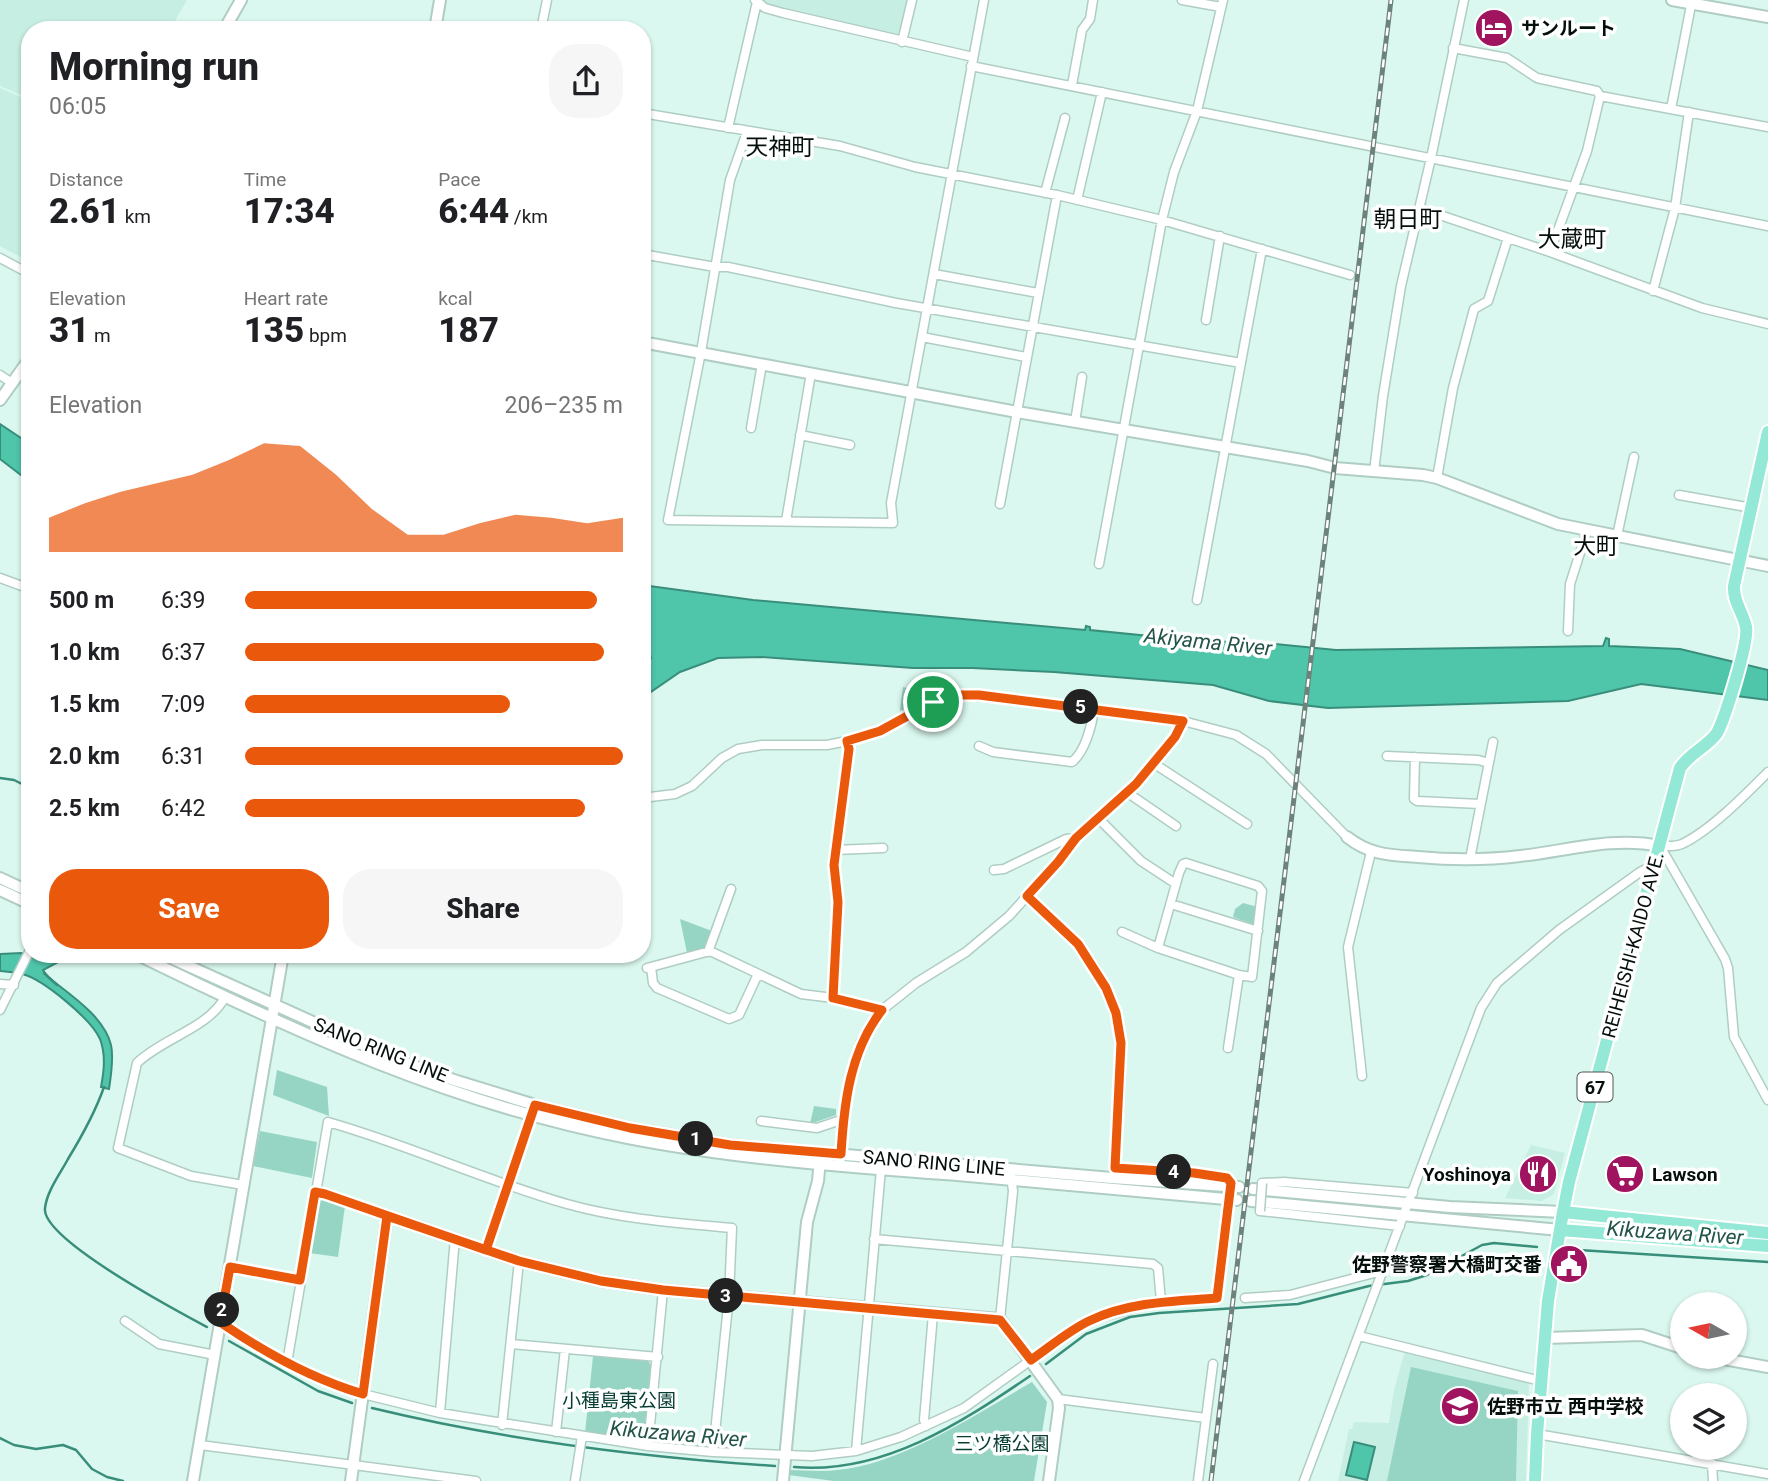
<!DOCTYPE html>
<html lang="en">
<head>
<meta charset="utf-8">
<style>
  :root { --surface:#fff; --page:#f6f6f6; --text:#202124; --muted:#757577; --accent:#ea580c }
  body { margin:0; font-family:Roboto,"Noto Sans JP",sans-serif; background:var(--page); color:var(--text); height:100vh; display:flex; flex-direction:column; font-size:26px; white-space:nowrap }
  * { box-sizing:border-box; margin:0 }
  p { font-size:23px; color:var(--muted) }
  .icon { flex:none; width:38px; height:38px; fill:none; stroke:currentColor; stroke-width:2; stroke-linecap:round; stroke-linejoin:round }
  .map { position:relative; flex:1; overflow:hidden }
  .sheet { position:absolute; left:21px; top:21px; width:630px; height:942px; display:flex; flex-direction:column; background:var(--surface); border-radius:28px; box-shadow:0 2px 5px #0004 }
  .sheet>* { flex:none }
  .needle { width:46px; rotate:279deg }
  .fabs { position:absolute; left:1670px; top:1292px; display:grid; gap:14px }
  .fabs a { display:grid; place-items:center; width:77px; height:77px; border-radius:50%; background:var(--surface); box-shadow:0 2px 5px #0004; font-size:35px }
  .pin { position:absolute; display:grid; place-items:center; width:60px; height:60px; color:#fff; margin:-30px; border:4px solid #fff; border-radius:50%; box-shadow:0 2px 7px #0007 }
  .km { position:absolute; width:35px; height:35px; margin:-18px; border-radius:50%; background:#222; color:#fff; font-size:19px; line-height:35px; text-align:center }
  .round { display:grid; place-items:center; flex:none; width:74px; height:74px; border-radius:28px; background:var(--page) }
  .summary { display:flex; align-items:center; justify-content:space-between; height:119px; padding:0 28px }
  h1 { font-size:38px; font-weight:800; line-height:52px }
  .metrics { display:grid; grid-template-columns:repeat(3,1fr); gap:10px; height:119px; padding:7px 28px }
  .metrics div { display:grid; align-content:center }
  .metrics b { font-size:35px; font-weight:800 }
  .metrics small { font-size:19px; font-weight:400 }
  .metrics p { font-size:19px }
  .chart { height:196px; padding:14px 28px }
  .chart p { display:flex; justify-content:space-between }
  .chart svg { width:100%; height:126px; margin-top:7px; fill:var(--accent); opacity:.7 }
  .cta { display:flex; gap:14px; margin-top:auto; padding:14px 28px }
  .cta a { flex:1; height:80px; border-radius:28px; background:var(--accent); color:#fff; font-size:28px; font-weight:800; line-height:80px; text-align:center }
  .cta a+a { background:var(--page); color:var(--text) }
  ul { padding:0 28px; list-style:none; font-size:23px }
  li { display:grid; grid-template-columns:112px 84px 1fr; align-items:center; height:52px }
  li i { height:18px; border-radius:9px; background:var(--accent) }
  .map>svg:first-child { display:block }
  .built { fill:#c6eee2 }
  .green { fill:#96d5c4 }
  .water { fill:#4fc5aa; stroke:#398e7b; stroke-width:2 }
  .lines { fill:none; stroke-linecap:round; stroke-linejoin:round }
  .stream { stroke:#398e7b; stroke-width:2.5 }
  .street-casing { stroke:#b0cdc4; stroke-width:11 }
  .secondary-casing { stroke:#b0cdc4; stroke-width:14 }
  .primary-casing { stroke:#fff; stroke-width:16 }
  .street { stroke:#fff; stroke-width:8 }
  .secondary { stroke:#fff; stroke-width:10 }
  .primary { stroke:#94e8d6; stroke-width:12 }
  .rail-casing { stroke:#6e827c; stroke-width:5 }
  .rail { stroke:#fff; stroke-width:2.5; stroke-dasharray:8; stroke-linecap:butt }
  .street-bridge-casing { stroke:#b0cdc4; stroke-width:11; stroke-linecap:butt }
  .street-bridge { stroke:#fff; stroke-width:8 }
  .route-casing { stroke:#fff; stroke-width:14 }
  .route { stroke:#ea580c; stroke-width:9 }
  .labels { text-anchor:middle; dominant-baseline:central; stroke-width:7; stroke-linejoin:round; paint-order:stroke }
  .shield { fill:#fff; stroke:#505755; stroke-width:2 }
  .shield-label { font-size:18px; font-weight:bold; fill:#050f0c }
  .poi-label { font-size:19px; font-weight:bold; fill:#050f0c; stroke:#fff; text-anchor:start }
  .street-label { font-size:19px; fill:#050f0c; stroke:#fff }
  .park-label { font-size:19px; fill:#073e33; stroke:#fff }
  .water-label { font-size:21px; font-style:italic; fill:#225448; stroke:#fff }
  .quarter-label { font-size:23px; fill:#050f0c; stroke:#fff }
</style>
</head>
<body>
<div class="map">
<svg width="1768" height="1481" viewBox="0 0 1768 1481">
  <rect width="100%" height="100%" fill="#daf8ef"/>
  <path class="built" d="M0 0H187L170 30H30V99L0 86Z
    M762 0H910L901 37 765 4Z
    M0 88 30 101V262L0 246Z
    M1531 1145 1565 1153 1554 1194 1542 1201 1505 1198Z
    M1405 1351 1529 1382 1526 1481H1338L1349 1429H1352L1354 1422 1389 1423 1394 1390Z"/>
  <path class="green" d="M903 687 930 694 929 698 900 711Z
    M1243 903 1258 907 1255 925 1233 917 1235 909Z
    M680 919 712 931 704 948 687 953Z
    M277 1070 327 1087 329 1116 273 1095Z
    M814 1106 836 1109V1115L810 1124Z
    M260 1131 317 1142 312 1178 253 1166Z
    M325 1199 345 1206 338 1257 309 1253 318 1204 320 1200Z
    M593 1356 647 1360 652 1366 646 1435 642 1441 585 1433Z
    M1411 1367 1518 1391 1516 1481H1387Z
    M1032 1382 1047 1402 1034 1481H834L788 1475 789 1470C805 1470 821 1472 837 1470 900 1465 978 1413 1032 1382Z"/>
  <path class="water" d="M0 424 30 444V482L0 459Z
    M642 585 753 600 1085 630 1086 626 1090 627V630L1200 641 1266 643 1336 650 1603 646 1606 638 1609 639V646L1680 649 1768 670V700L1641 684 1568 701 1328 708 1269 701 1213 685 1054 672 972 668H913L762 657 718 658 680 672 642 698V670L651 658 642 627Z
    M21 953 38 959 47 954H73L43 970 48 977C69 994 104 1016 111 1045 114 1058 111 1075 109 1089L101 1087C104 1071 106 1055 100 1039 91 1019 43 979 22 974 15 972 7 972 0 971V954Z
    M1354 1442 1375 1447 1367 1480 1346 1475Z"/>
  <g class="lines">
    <path class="stream" d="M0 778 14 780 30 788
      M44 973 57 985
      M104 1087C95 1113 82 1136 68 1159 60 1174 47 1191 45 1208 41 1239 179 1312 207 1327
      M1579 1250 1768 1262
      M229 1341 318 1391 352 1403
      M1046 1364 1086 1334 1130 1317 1159 1313 1298 1304 1369 1286 1408 1281 1427 1275 1482 1245 1494 1243 1537 1247
      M372 1408C504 1440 639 1457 775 1466
      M0 1438 14 1445 36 1449 63 1445 76 1450 92 1469 107 1477 123 1481
      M794 1467C882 1475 961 1423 1030 1376"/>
    <g class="street-casing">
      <path id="street" d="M755 0 765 8 783 13 973 57
        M1182 0 1221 7
        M541 30 547 0
        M902 42 912 0
        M1453 48 1507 58 1537 78 1597 91 1600 96 1768 127
        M971 66 1768 226
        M1072 85 1082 30 1090 19 1093 0
        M1671 109 1692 0
        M642 113 840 146 915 167 1057 195 1162 220 1350 275
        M728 128 757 2
        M747 132 730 180 701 352 668 520 893 523 891 503 984 0
        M1045 193 1065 118
        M1077 200 1102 92
        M1419 208 1550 252 1702 308 1768 324
        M1550 252 1587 151 1600 96
        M642 254 715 267H728L896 303 1241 363
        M0 258 30 274
        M934 274 1038 293
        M1653 291 1675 208 1689 112
        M1206 320 1220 236
        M922 337 1026 357
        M0 375 12 383
        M1075 422 1082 377
        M751 428 762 364
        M800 435 850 445
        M1374 472 1383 396 1401 286 1431 158 1464 0
        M1437 478 1453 388 1474 309 1488 301 1508 238
        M1679 495 1752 508
        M1000 504 1057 195
        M786 521 811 373
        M1617 536 1634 457
        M1099 564 1162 220 1174 172 1197 111 1223 0
        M0 578 30 589
        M1197 600 1262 249
        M1568 631 1570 584 1587 531
        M979 746 993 752 1072 762C1085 752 1092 725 1094 709
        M1387 756 1478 760 1489 763
        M1415 757 1414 799 1417 801 1480 804
        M1153 763 1247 824
        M1128 793 1176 826
        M642 798 675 794 692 786 722 758 738 749 762 745H827L847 741 880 731 933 702 971 694 1183 721 1236 735 1266 754 1347 837
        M1098 818 1141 861 1176 884
        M1660 846 1725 959 1728 968 1734 1037 1768 1100
        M1660 846C1668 846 1675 847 1682 844 1711 830 1745 795 1768 772
        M835 850 883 848
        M1470 859 1493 742
        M1186 863 1258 886 1262 891 1252 977 1239 975 1158 948 1179 873 1183 864Z
        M994 870 1004 869 1066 839 1076 838
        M1027 896C1043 912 1064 928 1078 945 1137 1012 1119 1086 1115 1168L1194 1173 1227 1179 1231 1183
        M1171 904 1258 931
        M1122 932 1158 948
        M708 952 731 889
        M651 967 653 983 657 988 729 1019 739 1015 758 974
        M647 968 710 951 801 994 833 998 882 1010
        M0 984 14 985
        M225 997C209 1028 163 1038 137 1063L118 1148 191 1176 243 1185
        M833 998 838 902 834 865 849 749 847 741
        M0 1010 30 950
        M1228 1048 1239 975
        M1362 1076 1348 947 1371 852
        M761 1121 817 1128 844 1119
        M840 1166 846 1102 852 1073 861 1042 882 1010 916 983 966 952 1009 916 1058 862 1076 838 1136 784 1175 737 1183 721
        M1262 1183 1284 1182 1413 1193
        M315 1192 387 1216
        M1260 1211 1400 1226
        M874 1239 1153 1264 1158 1268 1161 1301
        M486 1250 533 1110
        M230 1267 301 1280
        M1245 1298 1290 1295 1382 1271
        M1000 1319 1013 1191 1011 1176
        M125 1321 159 1344 215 1355
        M220 1323 287 1363 315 1377 363 1394 440 1413 648 1446 713 1452 812 1456 856 1451 901 1437 964 1408 1070 1332 1091 1320 1161 1301 1217 1299 1229 1206
        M1359 1336 1541 1381
        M511 1344 658 1357
        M287 1363 328 1122C409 1145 486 1181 567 1204 620 1219 676 1223 732 1228L729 1296 713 1452
        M1058 1399 1206 1418
        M440 1413 455 1238
        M502 1425 519 1261
        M926 1426 924 1420 933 1314
        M556 1432 565 1349
        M1537 1434 1768 1474
        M200 1445 476 1481
        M648 1446 663 1290
        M856 1451 881 1169
        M1712 1463 1713 1481
        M575 1481 582 1436
        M1198 1481 1213 1364
        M1304 1481 1481 1008 1497 983 1559 930 1640 872 1654 865"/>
    </g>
    <g class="secondary-casing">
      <path id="secondary" d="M1672 0 1768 17
        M224 30 241 0
        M435 30 440 0
        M642 342 1017 412 1308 461 1335 468 1423 475 1437 478 1558 524 1768 566
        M0 400 30 358
        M1347 837C1370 855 1389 855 1418 857 1451 860 1487 860 1520 856 1567 851 1613 836 1660 846
        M0 878 30 892
        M0 890 30 904
        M136 954C293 1031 454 1105 628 1138 736 1159 847 1167 957 1175 1051 1183 1144 1192 1237 1200
        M162 954 399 1061 457 1081 535 1105 630 1128 730 1145 1112 1178 1239 1187
        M1253 1189 1450 1207 1563 1212
        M1251 1201 1560 1230
        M1545 1338 1642 1335 1682 1348
        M1707 1356 1768 1367
        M193 1481 283 954
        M351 1481 387 1216 519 1261 601 1281 663 1290 1000 1319 1058 1399 1059 1408 1049 1481
        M783 1481 807 1222 818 1181 820 1159"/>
    </g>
    <g class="primary-casing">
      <path id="primary" d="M1563 1212 1768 1233
        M1560 1230 1768 1246
        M1535 1481 1537 1434 1548 1301 1563 1212 1569 1182 1680 768C1690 753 1707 747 1717 733 1725 718 1749 642 1746 627 1743 612 1733 602 1734 586L1768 432"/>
    </g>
    <use href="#street" class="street"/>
    <use href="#secondary" class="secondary"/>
    <use href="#primary" class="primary"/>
    <g class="rail-casing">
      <path id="rail" d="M1211 1481 1391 0"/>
    </g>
    <use href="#rail" class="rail"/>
    <g class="street-bridge-casing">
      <path id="street-bridge" d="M1229 1206 1231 1183
        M1260 1211 1262 1183"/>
    </g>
    <use href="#street-bridge" class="street-bridge"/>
  </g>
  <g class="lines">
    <g class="route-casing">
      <path id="route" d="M933 702 880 731 847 741 849 749 834 865 838 902 833 998 882 1010C850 1051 844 1103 841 1154L730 1145 630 1128 535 1105 486 1250 325 1194 315 1192 300 1280 230 1267 220 1322C265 1353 312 1379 363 1394L387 1216 519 1261 601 1281 663 1290 1000 1320 1031 1360C1050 1347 1068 1331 1089 1321 1128 1302 1174 1301 1217 1298L1231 1183 1227 1178 1194 1173 1115 1168 1121 1043 1116 1013 1106 988 1078 944 1027 896 1058 862 1076 838 1136 784 1175 737 1183 721 979 695H961L933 702"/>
    </g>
    <use href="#route" class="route"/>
  </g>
  <defs>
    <g id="hotel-disc" transform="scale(2.0125)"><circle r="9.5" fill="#a0145f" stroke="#fff"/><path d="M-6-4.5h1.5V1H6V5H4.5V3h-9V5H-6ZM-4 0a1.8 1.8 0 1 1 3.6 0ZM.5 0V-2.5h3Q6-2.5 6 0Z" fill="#fff"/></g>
    <g id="restaurant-disc" transform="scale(2.0125)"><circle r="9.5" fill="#a0145f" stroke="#fff"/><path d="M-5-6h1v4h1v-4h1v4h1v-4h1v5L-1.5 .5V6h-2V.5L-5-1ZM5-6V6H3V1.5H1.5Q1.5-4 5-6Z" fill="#fff"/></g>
    <g id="supermarket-disc" transform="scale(2.0125)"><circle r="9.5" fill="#a0145f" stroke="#fff"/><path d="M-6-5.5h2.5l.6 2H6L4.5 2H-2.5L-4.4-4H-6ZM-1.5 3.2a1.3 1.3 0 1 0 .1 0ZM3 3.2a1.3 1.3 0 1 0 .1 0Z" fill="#fff"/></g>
    <g id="civic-disc" transform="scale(2.0125)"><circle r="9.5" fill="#a0145f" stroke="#fff"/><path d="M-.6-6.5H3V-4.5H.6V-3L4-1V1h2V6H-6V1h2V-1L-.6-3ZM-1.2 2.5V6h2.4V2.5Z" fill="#fff"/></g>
    <g id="school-disc" transform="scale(2.0125)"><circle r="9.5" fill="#a0145f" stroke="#fff"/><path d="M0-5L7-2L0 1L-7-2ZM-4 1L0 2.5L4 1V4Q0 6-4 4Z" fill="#fff"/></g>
  </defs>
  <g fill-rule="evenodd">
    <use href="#hotel-disc" x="1494" y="28"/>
    <use href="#restaurant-disc" x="1538" y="1174"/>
    <use href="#supermarket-disc" x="1625" y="1174"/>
    <use href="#civic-disc" x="1569" y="1264"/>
    <use href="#school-disc" x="1460" y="1406"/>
  </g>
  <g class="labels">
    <rect class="shield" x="1577.5" y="1072.5" width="35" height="29" rx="5"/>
    <g class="shield-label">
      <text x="1595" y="1087">67</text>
    </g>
    <g class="poi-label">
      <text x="1521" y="28">サンルート</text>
      <text x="1511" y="1174" text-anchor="end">Yoshinoya</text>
      <text x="1652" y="1174">Lawson</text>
      <text x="1542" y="1264" text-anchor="end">佐野警察署大橋町交番</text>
      <text x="1487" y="1406">佐野市立 西中学校</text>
    </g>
    <g class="street-label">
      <text transform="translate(1633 945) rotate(-75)">REIHEISHI-KAIDO AVE.</text>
      <text transform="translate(381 1050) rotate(22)">SANO RING LINE</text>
      <text transform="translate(934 1163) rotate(5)">SANO RING LINE</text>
    </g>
    <g class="park-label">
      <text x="619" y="1400">小種島東公園</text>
      <text x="1002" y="1443">三ツ橋公園</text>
    </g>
    <g class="water-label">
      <text transform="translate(1208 642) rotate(6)">Akiyama River</text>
      <text transform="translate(1675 1233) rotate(4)">Kikuzawa River</text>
      <text transform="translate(678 1434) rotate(5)">Kikuzawa River</text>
    </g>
    <g class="quarter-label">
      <text x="780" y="147">天神町</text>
      <text x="1408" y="219">朝日町</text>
      <text x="1572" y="239">大蔵町</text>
      <text x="1596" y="546">大町</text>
    </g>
  </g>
</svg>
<div class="fabs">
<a><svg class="needle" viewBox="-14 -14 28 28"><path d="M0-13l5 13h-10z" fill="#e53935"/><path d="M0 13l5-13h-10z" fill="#757577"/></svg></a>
<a><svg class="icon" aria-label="layers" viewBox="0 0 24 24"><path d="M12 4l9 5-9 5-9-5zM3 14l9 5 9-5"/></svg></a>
</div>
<div class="pin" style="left:933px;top:702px;background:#1e9e55"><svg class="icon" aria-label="arrive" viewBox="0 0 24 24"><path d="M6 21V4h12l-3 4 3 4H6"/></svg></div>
<b class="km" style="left:696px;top:1139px">1</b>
<b class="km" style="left:222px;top:1310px">2</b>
<b class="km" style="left:726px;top:1296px">3</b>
<b class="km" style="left:1174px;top:1172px">4</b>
<b class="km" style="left:1081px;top:707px">5</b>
<section class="sheet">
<div class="summary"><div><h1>Morning run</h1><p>06:05</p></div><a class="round"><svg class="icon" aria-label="share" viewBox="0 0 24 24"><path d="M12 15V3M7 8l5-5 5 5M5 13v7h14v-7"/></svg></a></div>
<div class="metrics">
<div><p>Distance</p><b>2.61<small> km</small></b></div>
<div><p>Time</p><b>17:34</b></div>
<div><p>Pace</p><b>6:44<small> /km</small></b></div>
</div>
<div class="metrics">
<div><p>Elevation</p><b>31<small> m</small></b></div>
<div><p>Heart rate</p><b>135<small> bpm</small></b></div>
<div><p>kcal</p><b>187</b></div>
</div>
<div class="chart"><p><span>Elevation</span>206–235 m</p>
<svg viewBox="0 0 160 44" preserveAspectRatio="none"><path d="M0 44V32L10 27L20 23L30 20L40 17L50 12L60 6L70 7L80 17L90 29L100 38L110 38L120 34L130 31L140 32L150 34L160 32V44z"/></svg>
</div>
<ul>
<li><b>500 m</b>6:39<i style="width:93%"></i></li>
<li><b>1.0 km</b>6:37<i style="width:95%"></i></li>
<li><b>1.5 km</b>7:09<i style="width:70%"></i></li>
<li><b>2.0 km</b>6:31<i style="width:100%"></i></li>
<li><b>2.5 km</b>6:42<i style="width:90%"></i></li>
</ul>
<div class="cta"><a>Save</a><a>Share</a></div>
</section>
</div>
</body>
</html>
